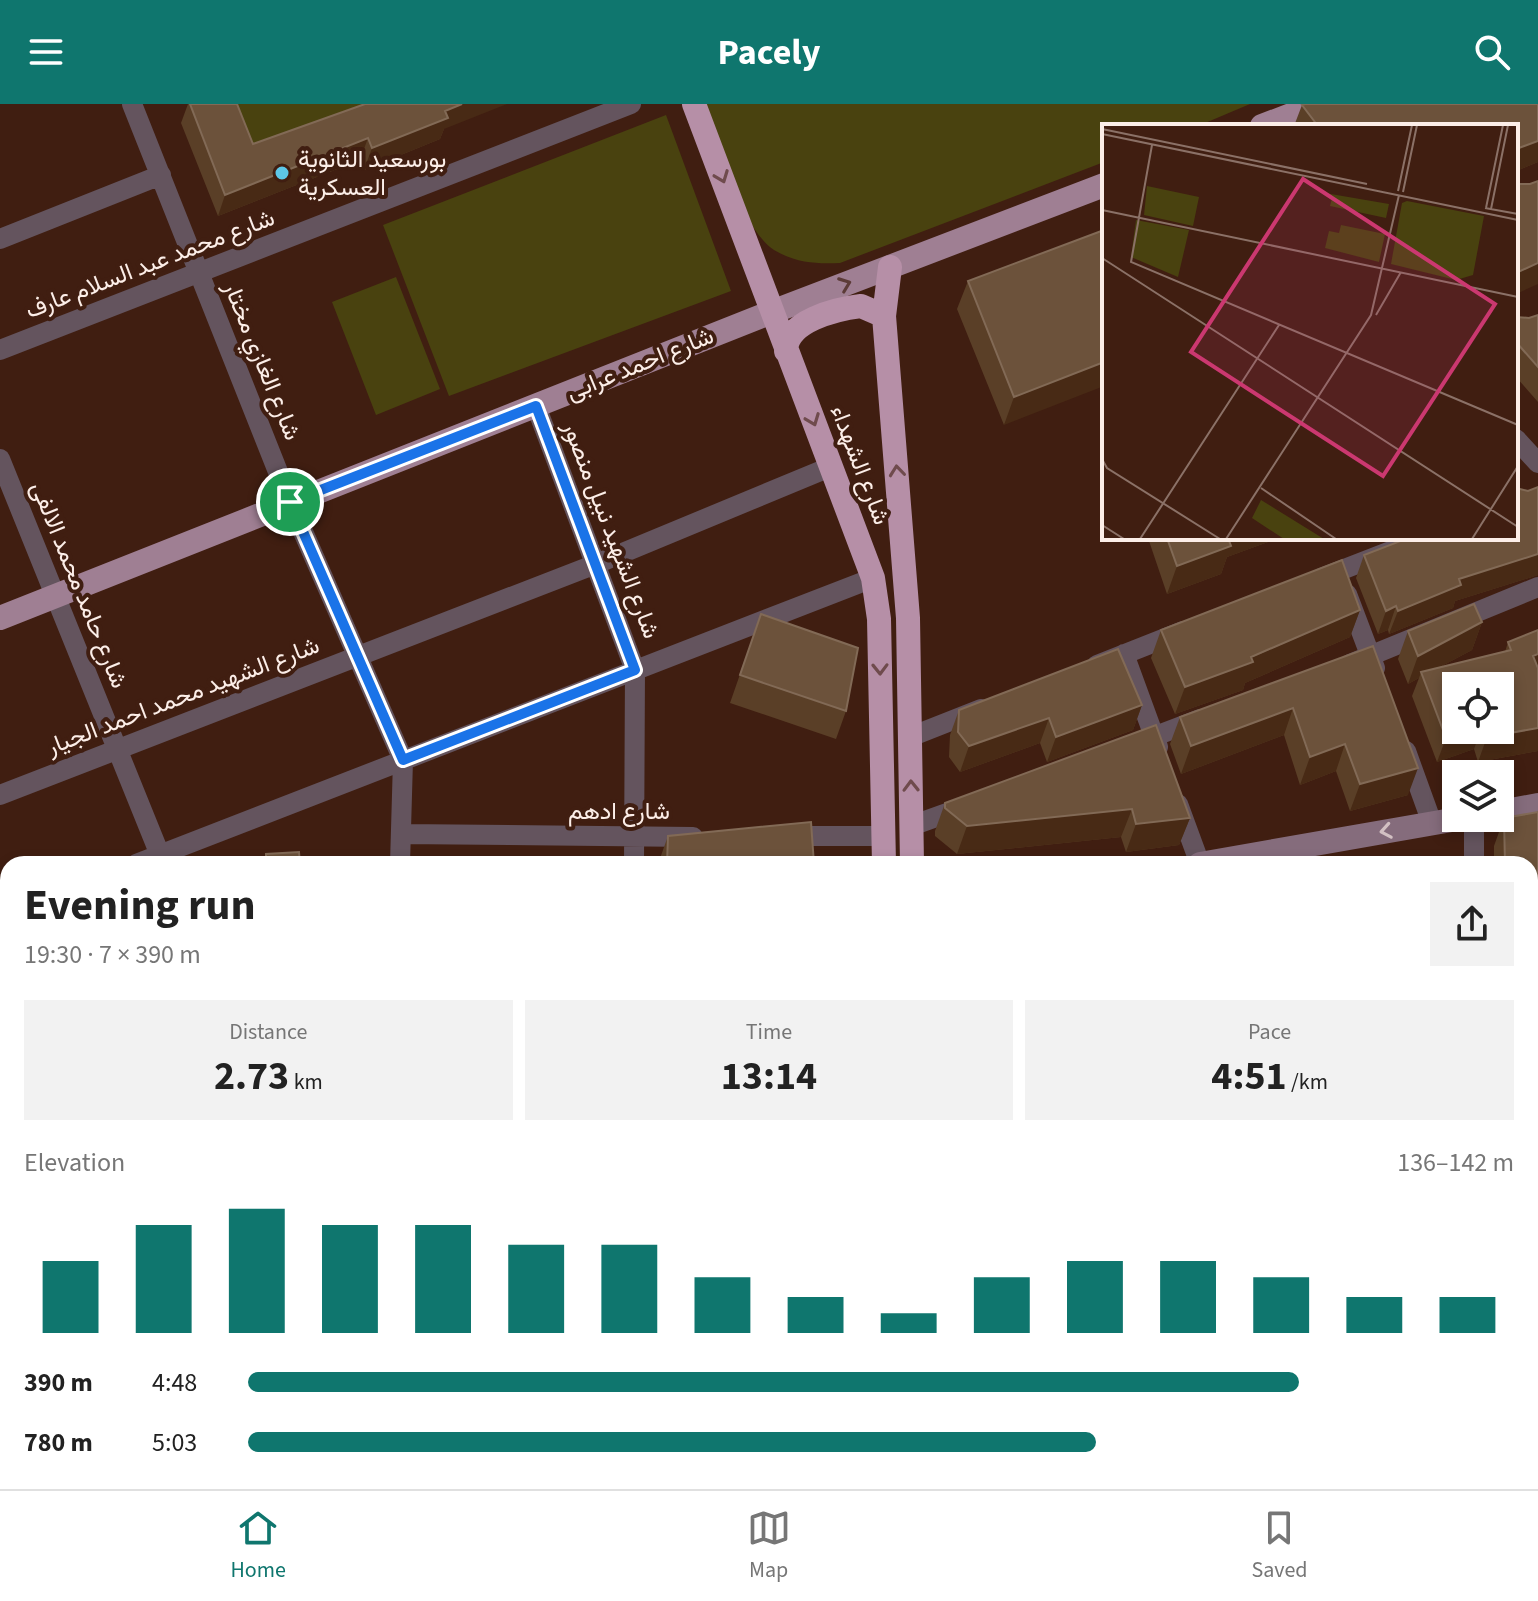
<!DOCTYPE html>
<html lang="en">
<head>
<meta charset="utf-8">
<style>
  :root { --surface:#fff; --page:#f2f2f2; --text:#222; --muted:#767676; --line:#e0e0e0; --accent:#0f766e }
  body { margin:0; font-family:"Source Sans 3",Vazirmatn,sans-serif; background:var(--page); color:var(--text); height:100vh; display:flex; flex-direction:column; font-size:30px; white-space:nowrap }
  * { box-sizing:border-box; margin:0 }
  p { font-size:26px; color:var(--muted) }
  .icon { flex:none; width:44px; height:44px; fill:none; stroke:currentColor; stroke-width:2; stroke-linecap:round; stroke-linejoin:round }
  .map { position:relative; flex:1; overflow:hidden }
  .panel { position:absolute; left:0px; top:752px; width:1538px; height:634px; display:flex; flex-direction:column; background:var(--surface); border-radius:24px 24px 0 0; box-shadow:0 4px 12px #0003 }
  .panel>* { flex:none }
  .fabs { position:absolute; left:1442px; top:568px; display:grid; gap:16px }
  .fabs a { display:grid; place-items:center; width:72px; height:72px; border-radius:0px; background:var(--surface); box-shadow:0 4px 12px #0003; font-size:40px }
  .pin { position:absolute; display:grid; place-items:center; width:68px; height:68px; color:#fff; margin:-34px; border:4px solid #fff; border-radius:50%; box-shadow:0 2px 8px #0007 }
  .round { display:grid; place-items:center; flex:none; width:84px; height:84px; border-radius:0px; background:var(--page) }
  .summary { display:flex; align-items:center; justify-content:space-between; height:136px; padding:0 24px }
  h1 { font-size:44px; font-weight:700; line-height:60px }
  .figures { display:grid; grid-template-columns:repeat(3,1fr); gap:12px; height:136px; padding:8px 24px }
  .figures div { display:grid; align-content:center; border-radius:0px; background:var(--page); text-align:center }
  .figures b { font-size:40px; font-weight:700 }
  .figures small { font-size:22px; font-weight:400 }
  .figures p { font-size:22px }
  .chart { height:224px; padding:16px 24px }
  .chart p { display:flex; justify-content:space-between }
  .chart svg { width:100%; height:144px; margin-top:8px; stroke:var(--accent); stroke-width:6 }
  ul { padding:0 24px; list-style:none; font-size:26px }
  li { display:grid; grid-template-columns:128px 96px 1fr; align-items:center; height:60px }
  li i { height:20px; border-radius:10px; background:var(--accent) }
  header { display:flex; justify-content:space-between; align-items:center; height:104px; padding:0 24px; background:var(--accent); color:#fff; font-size:36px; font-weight:700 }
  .tabs { display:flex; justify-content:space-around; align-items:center; height:112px; border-top:2px solid var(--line); background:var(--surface); font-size:22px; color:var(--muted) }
  .tabs a { display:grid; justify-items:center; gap:4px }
  .tabs .selected { color:var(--accent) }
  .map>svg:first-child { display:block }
  .green { fill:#49420f }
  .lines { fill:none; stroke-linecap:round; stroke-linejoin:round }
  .street { stroke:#64545e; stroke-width:20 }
  .secondary { stroke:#856c7c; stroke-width:24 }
  .primary { stroke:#9f7f93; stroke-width:24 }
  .highway { stroke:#b68fa7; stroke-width:24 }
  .wall { fill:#5a3f27; fill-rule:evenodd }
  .shaded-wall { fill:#482a15 }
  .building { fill:#6c523b; stroke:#826a56; stroke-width:2 }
  .oneway { stroke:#6f4b4d }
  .oneway2 { stroke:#5c3b38 }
  .oneway3 { stroke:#d2c0c2 }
  .route-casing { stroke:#fff; stroke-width:16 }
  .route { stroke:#1a73e8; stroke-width:10 }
  .poi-dot { fill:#5dc7e8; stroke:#401e11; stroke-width:3 }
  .labels { text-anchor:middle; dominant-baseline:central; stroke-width:8; stroke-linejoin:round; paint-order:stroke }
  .poi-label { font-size:24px; fill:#fceee8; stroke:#401e11; text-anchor:start }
  .street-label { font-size:24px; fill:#fceee8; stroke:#401e11 }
  .inset-road { fill:none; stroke:#8b7167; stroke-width:2 }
  .view { fill:#cb3870; fill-opacity:0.15; stroke:#cb3870; stroke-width:4 }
  .inset-edge { fill:none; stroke:#fceee8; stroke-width:4 }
</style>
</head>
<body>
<header><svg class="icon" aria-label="menu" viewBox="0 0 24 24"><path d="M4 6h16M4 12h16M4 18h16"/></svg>Pacely<svg class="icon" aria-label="search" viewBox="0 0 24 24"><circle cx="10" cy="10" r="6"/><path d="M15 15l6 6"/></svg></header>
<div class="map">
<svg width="1538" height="1385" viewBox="0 0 1538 1385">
  <rect width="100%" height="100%" fill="#401e11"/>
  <path class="green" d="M233 0H392L253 54Z
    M705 0H1250L1198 22H1104V58L840 159C816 160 796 159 774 146 741 125 719 37 705 0Z
    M666 11 731 187 449 292 383 121Z
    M396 173 440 285 376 311 332 198Z"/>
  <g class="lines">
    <path class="street" d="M132 0 290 398 403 656 400 760
      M0 135 161 71
      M0 246 631 0
      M536 302 635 566 634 760
      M1516 335 1538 359
      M0 355 160 751V760
      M1321 474 1424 434
      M1347 490 1375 564
      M1124 550 1158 643
      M1350 560 1538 483
      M1097 561 1183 527
      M910 633 981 605
      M1137 639 1200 615
      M1406 647 1432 719
      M0 691 596 460 830 363
      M1178 700 1200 760
      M911 722 964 703
      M401 730 693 733
      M785 732H883
      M136 760 873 474
      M1474 760V714
      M0 813 8 809
      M1530 903H1538
      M282 1378V1385
      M908 1384 1538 1381
      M42 1385V1378
      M160 1385V1378"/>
    <path class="secondary" d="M1500 708 1538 701
      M1200 760 1463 714
      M0 978 8 977
      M1530 1177H1538
      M395 1378V1385"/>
    <path class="primary" d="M1262 22 1320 0
      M0 514 772 208 1104 81
      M0 1176H8"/>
    <path class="highway" d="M694 0 873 474 879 515 884 760
      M890 163 884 212 908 514 912 760
      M786 247C786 217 836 205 861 202L884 212
      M883 1378 884 1385
      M908 1378V1385"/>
  </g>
  <path class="wall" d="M188 0H237L253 40 444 25 440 35 364 66 360 56 218 112 181 19Z
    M1305 0H1538V58L1516 67V22H1294L1302 1Z
    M1104 126 1004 321 957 205 968 177Z
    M1538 211V298L1516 273V213L1529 214Z
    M1538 383V471L1455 497 1453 504 1389 530 1388 526 1378 530 1356 474 1364 451Z
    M1148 434H1279L1227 453 1221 470 1167 490Z
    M1474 500 1482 518 1472 546 1438 564 1505 548 1508 538 1538 526V647L1478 658 1474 645 1437 658 1412 592 1419 574 1408 580 1398 555 1408 527ZM1456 582H1500V626H1456Z
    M1360 506 1350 533 1245 579 1243 586 1175 610 1151 554 1161 526Z
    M761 510 846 607 836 635 730 599Z
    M1373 542 1408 691 1350 707 1336 667 1300 681 1284 631 1181 670 1170 640 1180 613Z
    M1142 601 1133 626 1047 658 1040 639 960 668 949 653 950 631 959 606Z
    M1156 621 1190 714 1179 741 1126 748 1121 733 957 750 935 732V727L945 699Z
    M1538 708V808L1530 809V760H1494V742L1504 714Z
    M668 732 814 760H658Z
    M475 1378H803L804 1385H473Z
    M833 1378H874V1385H831Z"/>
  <path class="shaded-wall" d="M462 0H507L444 25 440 35 364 66 372 44 445 7Z
    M368 34 360 56 218 112 225 91Z
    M1538 37V58L1516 67V45Z
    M1538 159V180L1516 190V169Z
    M1104 258V282L1004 321 1014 293Z
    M1225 434H1279L1227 453 1221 470 1167 490 1177 462Z
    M1538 450V471L1455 497 1453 504 1389 530 1398 507 1459 475Z
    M1396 502 1388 526 1378 530 1386 507Z
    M1360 506 1350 533 1245 579 1243 586 1175 610 1185 583Z
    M1482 518 1472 546 1423 572 1421 568 1419 574 1408 580 1418 552Z
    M1538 550V571L1533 552Z
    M1142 601 1133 626 1047 658 1056 633Z
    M1293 604 1284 631 1181 670 1191 642Z
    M1049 614 1040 639 960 668 969 642Z
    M1538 624V647L1478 658 1487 633Z
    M1467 626H1481L1474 645 1437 658 1446 634Z
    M1345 640 1336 667 1300 681 1310 653Z
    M1418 664 1408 691 1350 707 1360 680Z
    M1132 705 1121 733 957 750 967 722Z
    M1190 714 1179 741 1126 748 1136 720Z
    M1538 782V808L1530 809V783Z
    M0 1245 8 1246V1260H0Z
    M0 1319H8V1338H0Z"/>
  <path class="building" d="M190 0H237L253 40 365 0H462L445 7 448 14 372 44 368 34 225 91Z
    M1305 0H1538V37L1516 45V22H1318L1302 1Z
    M1538 77V159L1516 169V82L1520 80H1530Z
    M1104 126V258L1014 293 968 177Z
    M1538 211V263L1516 238V213L1529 214Z
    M1538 383V450L1459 475 1461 481 1398 507 1396 502 1386 507 1364 451 1408 434H1516V384L1528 387Z
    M1167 434H1228L1231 442 1177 462Z
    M1342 456 1360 506 1251 553 1253 558 1185 583 1161 526Z
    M1474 500 1482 518 1418 552 1408 527Z
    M761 510 858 544 846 607 740 571Z
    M1538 526V550L1533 552 1538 564V624L1487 633 1485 626H1500V582H1456V626H1467L1446 634 1421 568 1511 546 1508 538Z
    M1373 542 1418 664 1360 680 1345 640 1310 653 1293 604 1191 642 1180 613Z
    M1118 545 1142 601 1056 633 1049 614 969 642 958 628 959 606Z
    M1156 621 1190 714 1136 720 1132 705 967 722 945 704V699Z
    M1538 708V782L1530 783V760H1505L1504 714Z
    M811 718 814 760H667L668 732Z
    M299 748 300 760H266V750Z
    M0 1203H8V1246L0 1245Z
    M0 1278H8V1319H0Z
    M0 1373H8V1378H24V1385H0Z
    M57 1378H146V1385H57Z
    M178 1378H207V1385H178Z
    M237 1378H260L261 1385H237Z
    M296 1378H388V1385H296Z
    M418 1378H447V1385H418Z
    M481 1378H803L804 1385H481Z
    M837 1378H874V1385H837Z
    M1498 1378H1530V1385H1498Z"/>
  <defs><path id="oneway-chevron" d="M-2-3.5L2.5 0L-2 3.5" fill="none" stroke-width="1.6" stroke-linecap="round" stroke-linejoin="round" transform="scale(2)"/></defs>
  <g class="oneway">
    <use href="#oneway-chevron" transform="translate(722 73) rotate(69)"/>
    <use href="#oneway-chevron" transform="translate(813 316) rotate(69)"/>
    <use href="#oneway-chevron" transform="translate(897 367) rotate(-96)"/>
    <use href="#oneway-chevron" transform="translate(880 565) rotate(89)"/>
    <use href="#oneway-chevron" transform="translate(911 682) rotate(-91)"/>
  </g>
  <use class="oneway2" href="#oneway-chevron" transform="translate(845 180) rotate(-21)"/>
  <use class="oneway3" href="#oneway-chevron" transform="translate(1386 727) rotate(170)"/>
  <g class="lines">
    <g class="route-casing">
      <path id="route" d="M536 302 635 566 403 656 290 398Z"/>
    </g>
    <use href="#route" class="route"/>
  </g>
  <circle class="poi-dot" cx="282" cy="69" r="8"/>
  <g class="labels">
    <g class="poi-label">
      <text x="298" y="55">بورسعيد الثانوية<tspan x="298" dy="28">العسكرية</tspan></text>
    </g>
    <g class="street-label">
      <text transform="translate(150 160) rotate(-21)">شارع محمد عبد السلام عارف</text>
      <text transform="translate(262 257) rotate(68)">شارع الغازي مختار</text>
      <text transform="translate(640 260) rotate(-22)">شارع احمد عرابى</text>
      <text transform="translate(860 361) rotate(69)">شارع الشهداء</text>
      <text transform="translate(611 426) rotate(69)">شارع الشهيد نبيل منصور</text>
      <text transform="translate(79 481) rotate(68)">شارع حامد محمد الالفى</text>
      <text transform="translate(183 592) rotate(-21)">شارع الشهيد محمد احمد الجيار</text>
      <text x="619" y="707">شارع ادهم</text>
    </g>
  </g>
  <g transform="translate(1102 20)">
    <rect width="416" height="416" fill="#401e11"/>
    <path d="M45 62 97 73 91 102 42 91ZM223 69 287 80 284 94 228 82 230 74ZM305 77 382 92 371 151 354 156 289 140 300 79ZM34 96 87 106 76 153 29 133ZM239 101 283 110 277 138 223 124 227 107 237 109ZM159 376 222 415H182L150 394Z" fill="#49420f"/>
    <path class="inset-road" d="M0 5 265 60M0 10 416 96M50 21 29 138 416 301M296 67 310 1M301 68 315 1M383 84 416 90M384 84 401 1M389 85 406 1M0 86 416 173M0 134 416 403M274 191 299 148M0 335 5 344 118 415M159 364 234 415M0 401 22 415M38 415 177 201M124 415 269 191 297 71M370 415 416 342"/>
    <path class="view" d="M201 55 393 180 281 352 89 228Z"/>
    <rect width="416" height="416" class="inset-edge"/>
  </g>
</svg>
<div class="fabs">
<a><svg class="icon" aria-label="locate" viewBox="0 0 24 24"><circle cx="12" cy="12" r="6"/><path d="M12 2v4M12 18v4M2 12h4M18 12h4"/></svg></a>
<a><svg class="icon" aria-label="layers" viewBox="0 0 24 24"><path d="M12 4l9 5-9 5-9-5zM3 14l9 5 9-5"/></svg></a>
</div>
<div class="pin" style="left:290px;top:398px;background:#1e9e55"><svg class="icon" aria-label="arrive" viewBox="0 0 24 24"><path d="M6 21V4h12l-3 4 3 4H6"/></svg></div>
<section class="panel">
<div class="summary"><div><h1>Evening run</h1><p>19:30 · 7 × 390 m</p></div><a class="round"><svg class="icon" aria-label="share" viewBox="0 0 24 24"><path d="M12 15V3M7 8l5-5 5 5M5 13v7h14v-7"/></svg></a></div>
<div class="figures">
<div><p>Distance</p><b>2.73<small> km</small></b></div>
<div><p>Time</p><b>13:14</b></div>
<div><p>Pace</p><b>4:51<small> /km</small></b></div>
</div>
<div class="chart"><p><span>Elevation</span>136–142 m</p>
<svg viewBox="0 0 160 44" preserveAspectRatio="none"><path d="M5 44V22M15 44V11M25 44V6M35 44V11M45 44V11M55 44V17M65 44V17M75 44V27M85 44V33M95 44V38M105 44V27M115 44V22M125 44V22M135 44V27M145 44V33M155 44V33"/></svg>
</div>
<ul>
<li><b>390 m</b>4:48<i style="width:83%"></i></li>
<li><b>780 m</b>5:03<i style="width:67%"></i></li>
</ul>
</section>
</div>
<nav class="tabs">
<a class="selected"><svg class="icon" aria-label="home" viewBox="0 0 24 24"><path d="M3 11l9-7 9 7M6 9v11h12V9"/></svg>Home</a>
<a><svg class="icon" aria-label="map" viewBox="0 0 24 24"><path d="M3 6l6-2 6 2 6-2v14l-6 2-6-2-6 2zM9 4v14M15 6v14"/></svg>Map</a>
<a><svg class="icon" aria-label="saved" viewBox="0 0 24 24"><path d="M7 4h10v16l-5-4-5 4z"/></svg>Saved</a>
</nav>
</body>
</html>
